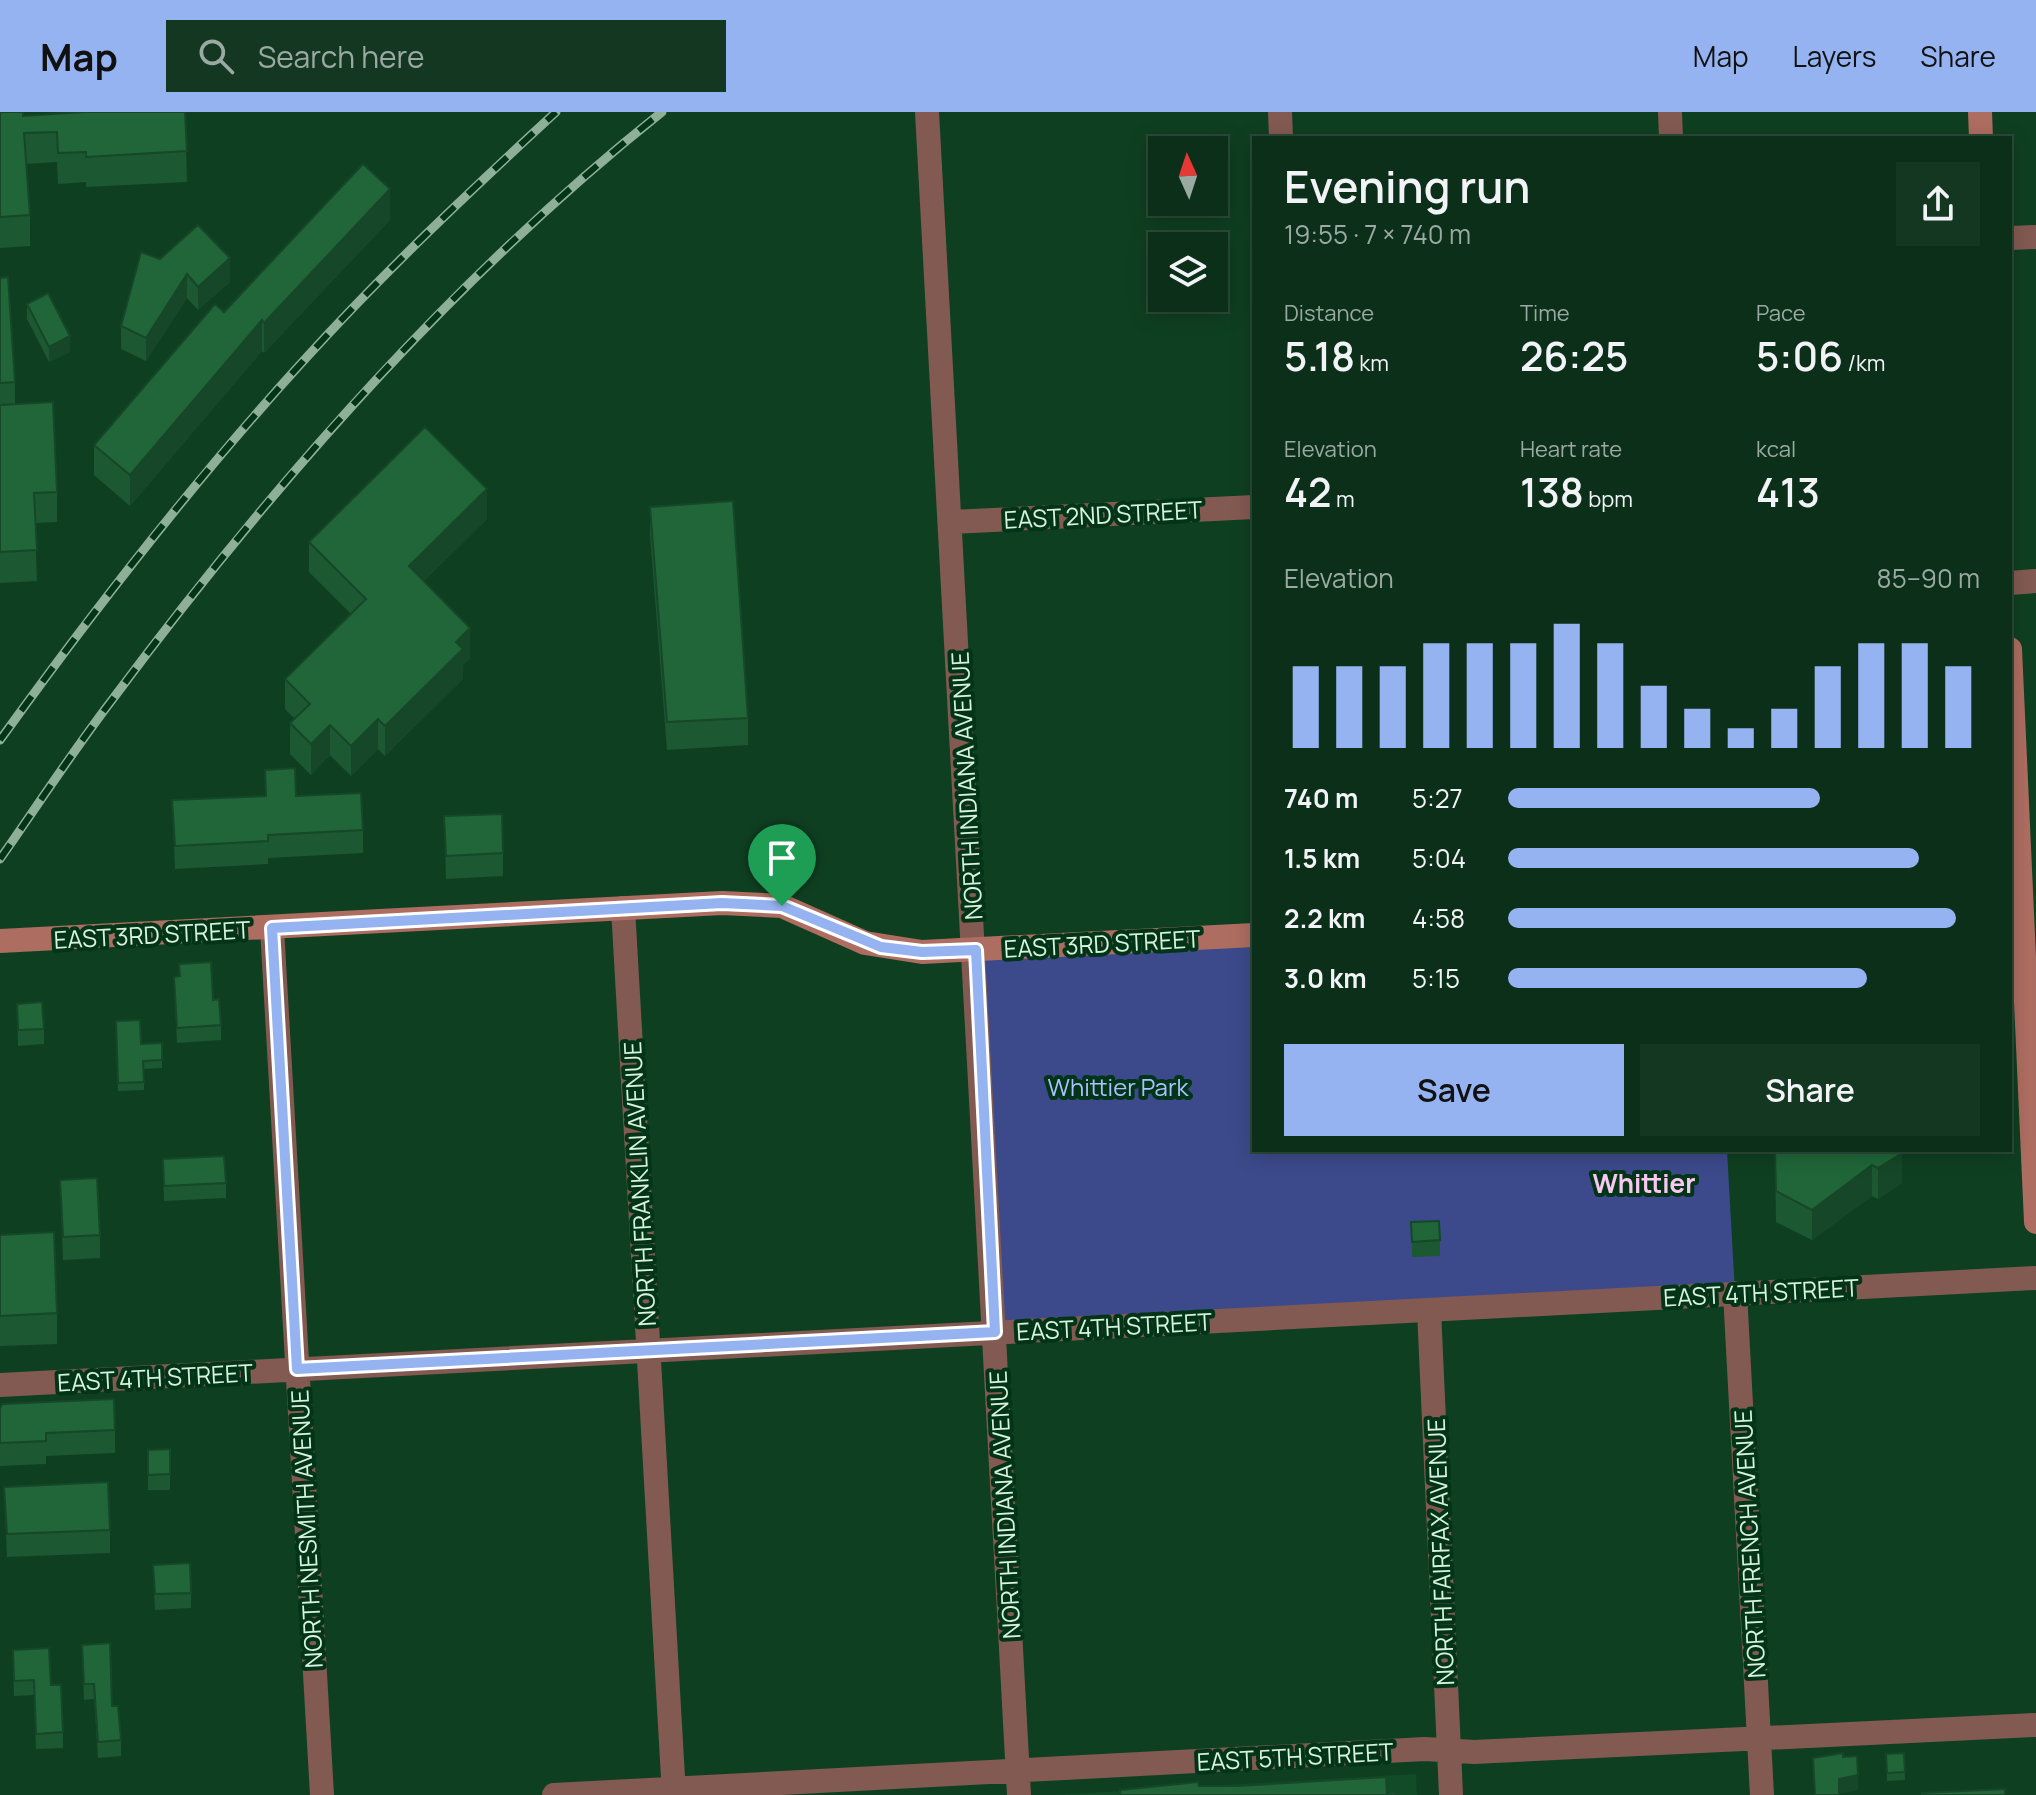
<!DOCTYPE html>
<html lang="en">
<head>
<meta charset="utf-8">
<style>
  :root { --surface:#0b2f19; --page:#143722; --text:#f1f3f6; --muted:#9aa9a2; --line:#2b4a38; --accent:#95b2f1 }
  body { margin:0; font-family:Manrope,sans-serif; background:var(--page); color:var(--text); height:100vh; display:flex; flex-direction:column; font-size:30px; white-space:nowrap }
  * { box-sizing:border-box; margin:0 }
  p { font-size:26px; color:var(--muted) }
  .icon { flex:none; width:44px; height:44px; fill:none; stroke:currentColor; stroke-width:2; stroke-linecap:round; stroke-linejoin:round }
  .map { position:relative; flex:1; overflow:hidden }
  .side { position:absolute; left:1252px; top:24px; width:760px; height:1016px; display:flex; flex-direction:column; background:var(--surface); border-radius:0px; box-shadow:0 4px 20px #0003,0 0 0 2px var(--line) }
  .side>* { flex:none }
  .needle { width:52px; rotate:357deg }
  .controls { position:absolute; left:1148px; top:24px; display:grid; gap:16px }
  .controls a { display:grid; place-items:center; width:80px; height:80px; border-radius:0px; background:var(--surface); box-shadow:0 4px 20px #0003,0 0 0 2px var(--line); font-size:40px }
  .pin { position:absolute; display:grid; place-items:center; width:68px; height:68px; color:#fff; margin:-82px -34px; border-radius:50% 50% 50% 0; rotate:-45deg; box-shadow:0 0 8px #0007 }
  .pin .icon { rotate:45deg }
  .round { display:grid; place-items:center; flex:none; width:84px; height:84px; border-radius:0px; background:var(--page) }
  .head { display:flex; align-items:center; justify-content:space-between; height:136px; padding:0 32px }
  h1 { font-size:44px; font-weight:600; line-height:60px }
  .metrics { display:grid; grid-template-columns:repeat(3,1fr); gap:12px; height:136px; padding:8px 32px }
  .metrics div { display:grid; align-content:center }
  .metrics b { font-size:40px; font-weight:600 }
  .metrics small { font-size:22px; font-weight:400 }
  .metrics p { font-size:22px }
  .chart { height:224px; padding:16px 32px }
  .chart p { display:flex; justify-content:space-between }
  .chart svg { width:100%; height:144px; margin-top:8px; stroke:var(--accent); stroke-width:6 }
  .action { display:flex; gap:16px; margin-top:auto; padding:16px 32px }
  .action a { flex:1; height:92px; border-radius:0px; background:var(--accent); color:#111; font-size:32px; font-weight:600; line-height:92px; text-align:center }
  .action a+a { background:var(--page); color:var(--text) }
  ul { padding:0 32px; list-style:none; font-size:26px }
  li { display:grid; grid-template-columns:128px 96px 1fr; align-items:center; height:60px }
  li i { height:20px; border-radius:10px; background:var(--accent) }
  header { display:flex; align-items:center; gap:48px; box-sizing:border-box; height:112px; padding:0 40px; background:var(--accent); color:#111 }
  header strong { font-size:38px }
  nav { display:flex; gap:44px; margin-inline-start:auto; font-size:28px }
  .search { width:560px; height:72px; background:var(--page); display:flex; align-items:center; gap:20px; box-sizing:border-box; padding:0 28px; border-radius:0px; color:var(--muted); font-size:30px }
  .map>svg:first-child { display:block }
  .built { fill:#124b27 }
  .green { fill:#3c4a8b }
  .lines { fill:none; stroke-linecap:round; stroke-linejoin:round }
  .street { stroke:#835a52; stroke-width:24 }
  .secondary { stroke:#ae6d61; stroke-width:24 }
  .rail-casing { stroke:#8eaf98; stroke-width:9 }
  .rail { stroke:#023517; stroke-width:6; stroke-dasharray:18; stroke-linecap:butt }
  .wall { fill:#1c5831 }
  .shaded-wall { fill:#164728 }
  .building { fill:#206639; stroke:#164728; stroke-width:2 }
  .route-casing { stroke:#fff; stroke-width:16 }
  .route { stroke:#95b2f1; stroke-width:10 }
  .labels { text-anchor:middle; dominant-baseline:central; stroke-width:8; stroke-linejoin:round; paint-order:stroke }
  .street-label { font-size:24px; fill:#d9f2de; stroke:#023517 }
  .park-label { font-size:24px; fill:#acbfff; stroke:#023517 }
  .neighbourhood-label { font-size:26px; font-weight:bold; fill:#fac7f1; stroke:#023517 }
</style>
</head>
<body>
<header>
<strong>Map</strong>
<div class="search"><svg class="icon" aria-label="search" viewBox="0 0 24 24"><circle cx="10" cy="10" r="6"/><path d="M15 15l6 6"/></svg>Search here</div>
<nav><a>Map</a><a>Layers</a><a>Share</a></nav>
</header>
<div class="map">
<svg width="2036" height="1683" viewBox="0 0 2036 1683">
  <rect width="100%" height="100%" fill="#0f3f21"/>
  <path class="built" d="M1416 1662 1417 1683H1054Z"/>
  <path class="green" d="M1254 823V1038H1727L1735 1181 995 1220 976 838Z"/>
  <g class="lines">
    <path class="street" d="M927 0 1019 1683
      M1280 0 1281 26
      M1670 0 1671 26
      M2010 126 2036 125
      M952 410 1254 395
      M2010 471 2036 469
      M623 796 674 1683
      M272 816 322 1683
      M1735 1181 1762 1683
      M1429 1198 1451 1683
      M0 1273 2036 1166
      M554 1683 1425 1637 1474 1640 2036 1613"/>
    <path class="secondary" d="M1980 0 1981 26
      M2010 537 2036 1110
      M0 829 722 791 782 794 865 831 922 840 1254 823"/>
    <g class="rail-casing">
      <path id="rail" d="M0 628C96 495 196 366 306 246 385 159 470 79 556 0
        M0 747C37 694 73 639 112 588 271 374 453 166 662 0"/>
    </g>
    <use href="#rail" class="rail"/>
  </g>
  <path class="wall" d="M0 0 23 4 83 0H185L187 70 86 75V70L58 72 57 50 26 52 30 103V134L0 136Z
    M390 108 264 241 262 239 130 394 94 363V333L224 200Z
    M160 147 230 170 198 198 187 186 146 249 121 237V214Z
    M0 166 15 270V292L0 293Z
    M27 192 70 240 49 250 27 207Z
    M0 293 57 380V410L35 411 37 469 0 471Z
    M650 395 748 606V633L667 638 650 423Z
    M487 407 424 469 470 546 463 553V567L385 644 378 637 351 664 330 643 311 663 290 642V611L295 607 285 597V567L351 502 309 460V430Z
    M265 658 296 684 363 718V741L268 746V752L175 757 172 688 265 684Z
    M444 704 503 741V764L446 767Z
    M179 852 213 888 221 913V928L177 931 174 865 179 864Z
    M17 892 44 917V932L18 934Z
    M116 909 141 932 162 931V956L144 957V978L118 979Z
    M1902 1038V1071L1878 1087 1872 1084 1812 1128 1776 1110 1775 1040Z
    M163 1047 226 1071V1086L164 1089Z
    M60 1068 100 1123V1146L63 1148Z
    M1411 1110 1440 1128V1144L1412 1145Z
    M0 1123 57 1201V1232L0 1234Z
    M0 1297 115 1318V1341L46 1344V1352L0 1354Z
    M170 1337V1378H148V1338Z
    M4 1375 110 1418V1441L7 1445Z
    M153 1453 191 1481V1496L155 1498Z
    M82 1533 112 1594 121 1628V1644L98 1646 94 1587 84 1588Z
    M13 1538 51 1573 63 1620V1636L36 1637 34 1583 14 1584Z
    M1904 1641 1905 1668 1887 1669 1886 1642Z"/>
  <path class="shaded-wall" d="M390 77V108L264 241V211Z
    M230 146V170L198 198V175Z
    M187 162V186L146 249V226Z
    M262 208V239L130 394V363Z
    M70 224V240L49 250V235Z
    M487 377V407L409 484V454Z
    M470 516V546L463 553V567L385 644V614L456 530Z
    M378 607V637L351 664V634Z
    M330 613V643L311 663V632Z
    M1902 1041V1071L1878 1087V1056Z
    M1872 1053V1084L1812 1128V1098Z
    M1858 1663V1678L1839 1682V1667Z"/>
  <path class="building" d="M0 0H23V4L84 0H185L187 39 86 45V40L58 41 57 20 24 21 30 103 0 105Z
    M363 52 390 77 264 211 262 208 130 363 94 333 215 192 224 200Z
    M198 113 230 146 198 175 187 162 146 226 121 214 141 140 160 147Z
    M8 165 15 270 0 271V166Z
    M48 181 70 224 49 235 27 192Z
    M53 290 57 380 34 381 37 438 0 440V293Z
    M425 315 487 377 409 454 470 516 456 530 463 537 385 614 378 607 351 634 330 613 311 632 290 611 310 592 285 567 366 487 309 430Z
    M733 389 748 606 667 610 650 395Z
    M295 656 296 684 361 681 363 718 268 723V729L175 734 172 688 266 684 265 658Z
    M502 702 503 741 446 744 444 704Z
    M211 850 213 888 219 887 221 913 177 916 174 865 180 864 179 852Z
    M42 890 44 917 18 918 17 892Z
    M140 908 141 932 162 931V948L143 949 144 970 118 971 116 909Z
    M1777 1038H1902V1041L1878 1056 1872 1053 1812 1098 1776 1079 1775 1040Z
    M224 1044 226 1071 164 1074 163 1047Z
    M97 1066 100 1123 63 1125 60 1068Z
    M1439 1109 1440 1128 1412 1130 1411 1110Z
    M54 1120 57 1201 0 1204V1123Z
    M114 1287 115 1318 46 1321V1329L0 1331V1297L2 1292Z
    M170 1337V1362L148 1363V1338Z
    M108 1370 110 1418 7 1422 4 1375Z
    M190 1451 191 1481 155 1482 153 1453Z
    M110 1531 112 1594H118L121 1628 98 1630 94 1572H84L82 1533Z
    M49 1536 51 1573H61L63 1620 36 1622 34 1568 14 1569 13 1538Z
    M1843 1641V1645L1857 1644 1858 1663 1839 1667V1683H1815L1813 1646Z
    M1904 1641 1905 1660 1887 1661 1886 1642Z
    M1386 1665 1387 1681 1396 1680V1683H1120V1678L1198 1670 1199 1674H1238Z
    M2005 1677V1683H1922V1681Z"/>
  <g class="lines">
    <g class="route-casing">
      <path id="route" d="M722 791 782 794 881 835 922 840 976 838 995 1220 297 1257 272 816Z"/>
    </g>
    <use href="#route" class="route"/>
  </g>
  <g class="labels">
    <g class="street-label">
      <text transform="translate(1103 402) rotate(-3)">EAST 2ND STREET</text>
      <text transform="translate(966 674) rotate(-93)">NORTH INDIANA AVENUE</text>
      <text transform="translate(152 822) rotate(-3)">EAST 3RD STREET</text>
      <text transform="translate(1102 831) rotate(-3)">EAST 3RD STREET</text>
      <text transform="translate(639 1072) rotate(-93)">NORTH FRANKLIN AVENUE</text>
      <text transform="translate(1761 1180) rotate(-3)">EAST 4TH STREET</text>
      <text transform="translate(1114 1214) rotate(-3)">EAST 4TH STREET</text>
      <text transform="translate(155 1265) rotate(-3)">EAST 4TH STREET</text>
      <text transform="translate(1004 1393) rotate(-93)">NORTH INDIANA AVENUE</text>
      <text transform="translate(306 1417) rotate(-93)">NORTH NESMITH AVENUE</text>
      <text transform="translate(1749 1432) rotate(-93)">NORTH FRENCH AVENUE</text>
      <text transform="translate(1440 1440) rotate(-92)">NORTH FAIRFAX AVENUE</text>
      <text transform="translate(1295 1644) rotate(-3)">EAST 5TH STREET</text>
    </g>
    <g class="park-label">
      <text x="1118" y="974">Whittier Park</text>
    </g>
    <g class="neighbourhood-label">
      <text x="1644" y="1071">Whittier</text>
    </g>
  </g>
</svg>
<div class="controls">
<a><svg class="needle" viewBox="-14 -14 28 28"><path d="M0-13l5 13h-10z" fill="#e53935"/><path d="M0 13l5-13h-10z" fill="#9aa9a2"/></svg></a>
<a><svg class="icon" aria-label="layers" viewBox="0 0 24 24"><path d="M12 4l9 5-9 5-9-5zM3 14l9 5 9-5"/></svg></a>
</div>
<div class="pin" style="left:782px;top:794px;background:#1e9e55"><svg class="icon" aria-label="arrive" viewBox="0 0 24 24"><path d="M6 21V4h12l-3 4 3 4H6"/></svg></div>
<section class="side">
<div class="head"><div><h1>Evening run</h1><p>19:55 · 7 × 740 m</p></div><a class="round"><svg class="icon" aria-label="share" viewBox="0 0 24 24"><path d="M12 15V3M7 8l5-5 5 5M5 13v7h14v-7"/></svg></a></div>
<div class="metrics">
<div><p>Distance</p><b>5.18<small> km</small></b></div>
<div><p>Time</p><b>26:25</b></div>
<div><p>Pace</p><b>5:06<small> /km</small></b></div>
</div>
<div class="metrics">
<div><p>Elevation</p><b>42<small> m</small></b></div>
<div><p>Heart rate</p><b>138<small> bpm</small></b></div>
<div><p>kcal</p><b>413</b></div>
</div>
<div class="chart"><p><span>Elevation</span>85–90 m</p>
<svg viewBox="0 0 160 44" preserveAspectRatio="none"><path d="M5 44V19M15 44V19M25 44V19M35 44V12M45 44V12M55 44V12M65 44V6M75 44V12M85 44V25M95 44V32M105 44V38M115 44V32M125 44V19M135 44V12M145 44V12M155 44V19"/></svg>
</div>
<ul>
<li><b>740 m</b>5:27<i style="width:66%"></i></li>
<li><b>1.5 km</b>5:04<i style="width:87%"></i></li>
<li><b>2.2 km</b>4:58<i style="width:95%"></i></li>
<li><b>3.0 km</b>5:15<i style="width:76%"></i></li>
</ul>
<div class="action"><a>Save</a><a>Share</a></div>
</section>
</div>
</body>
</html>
